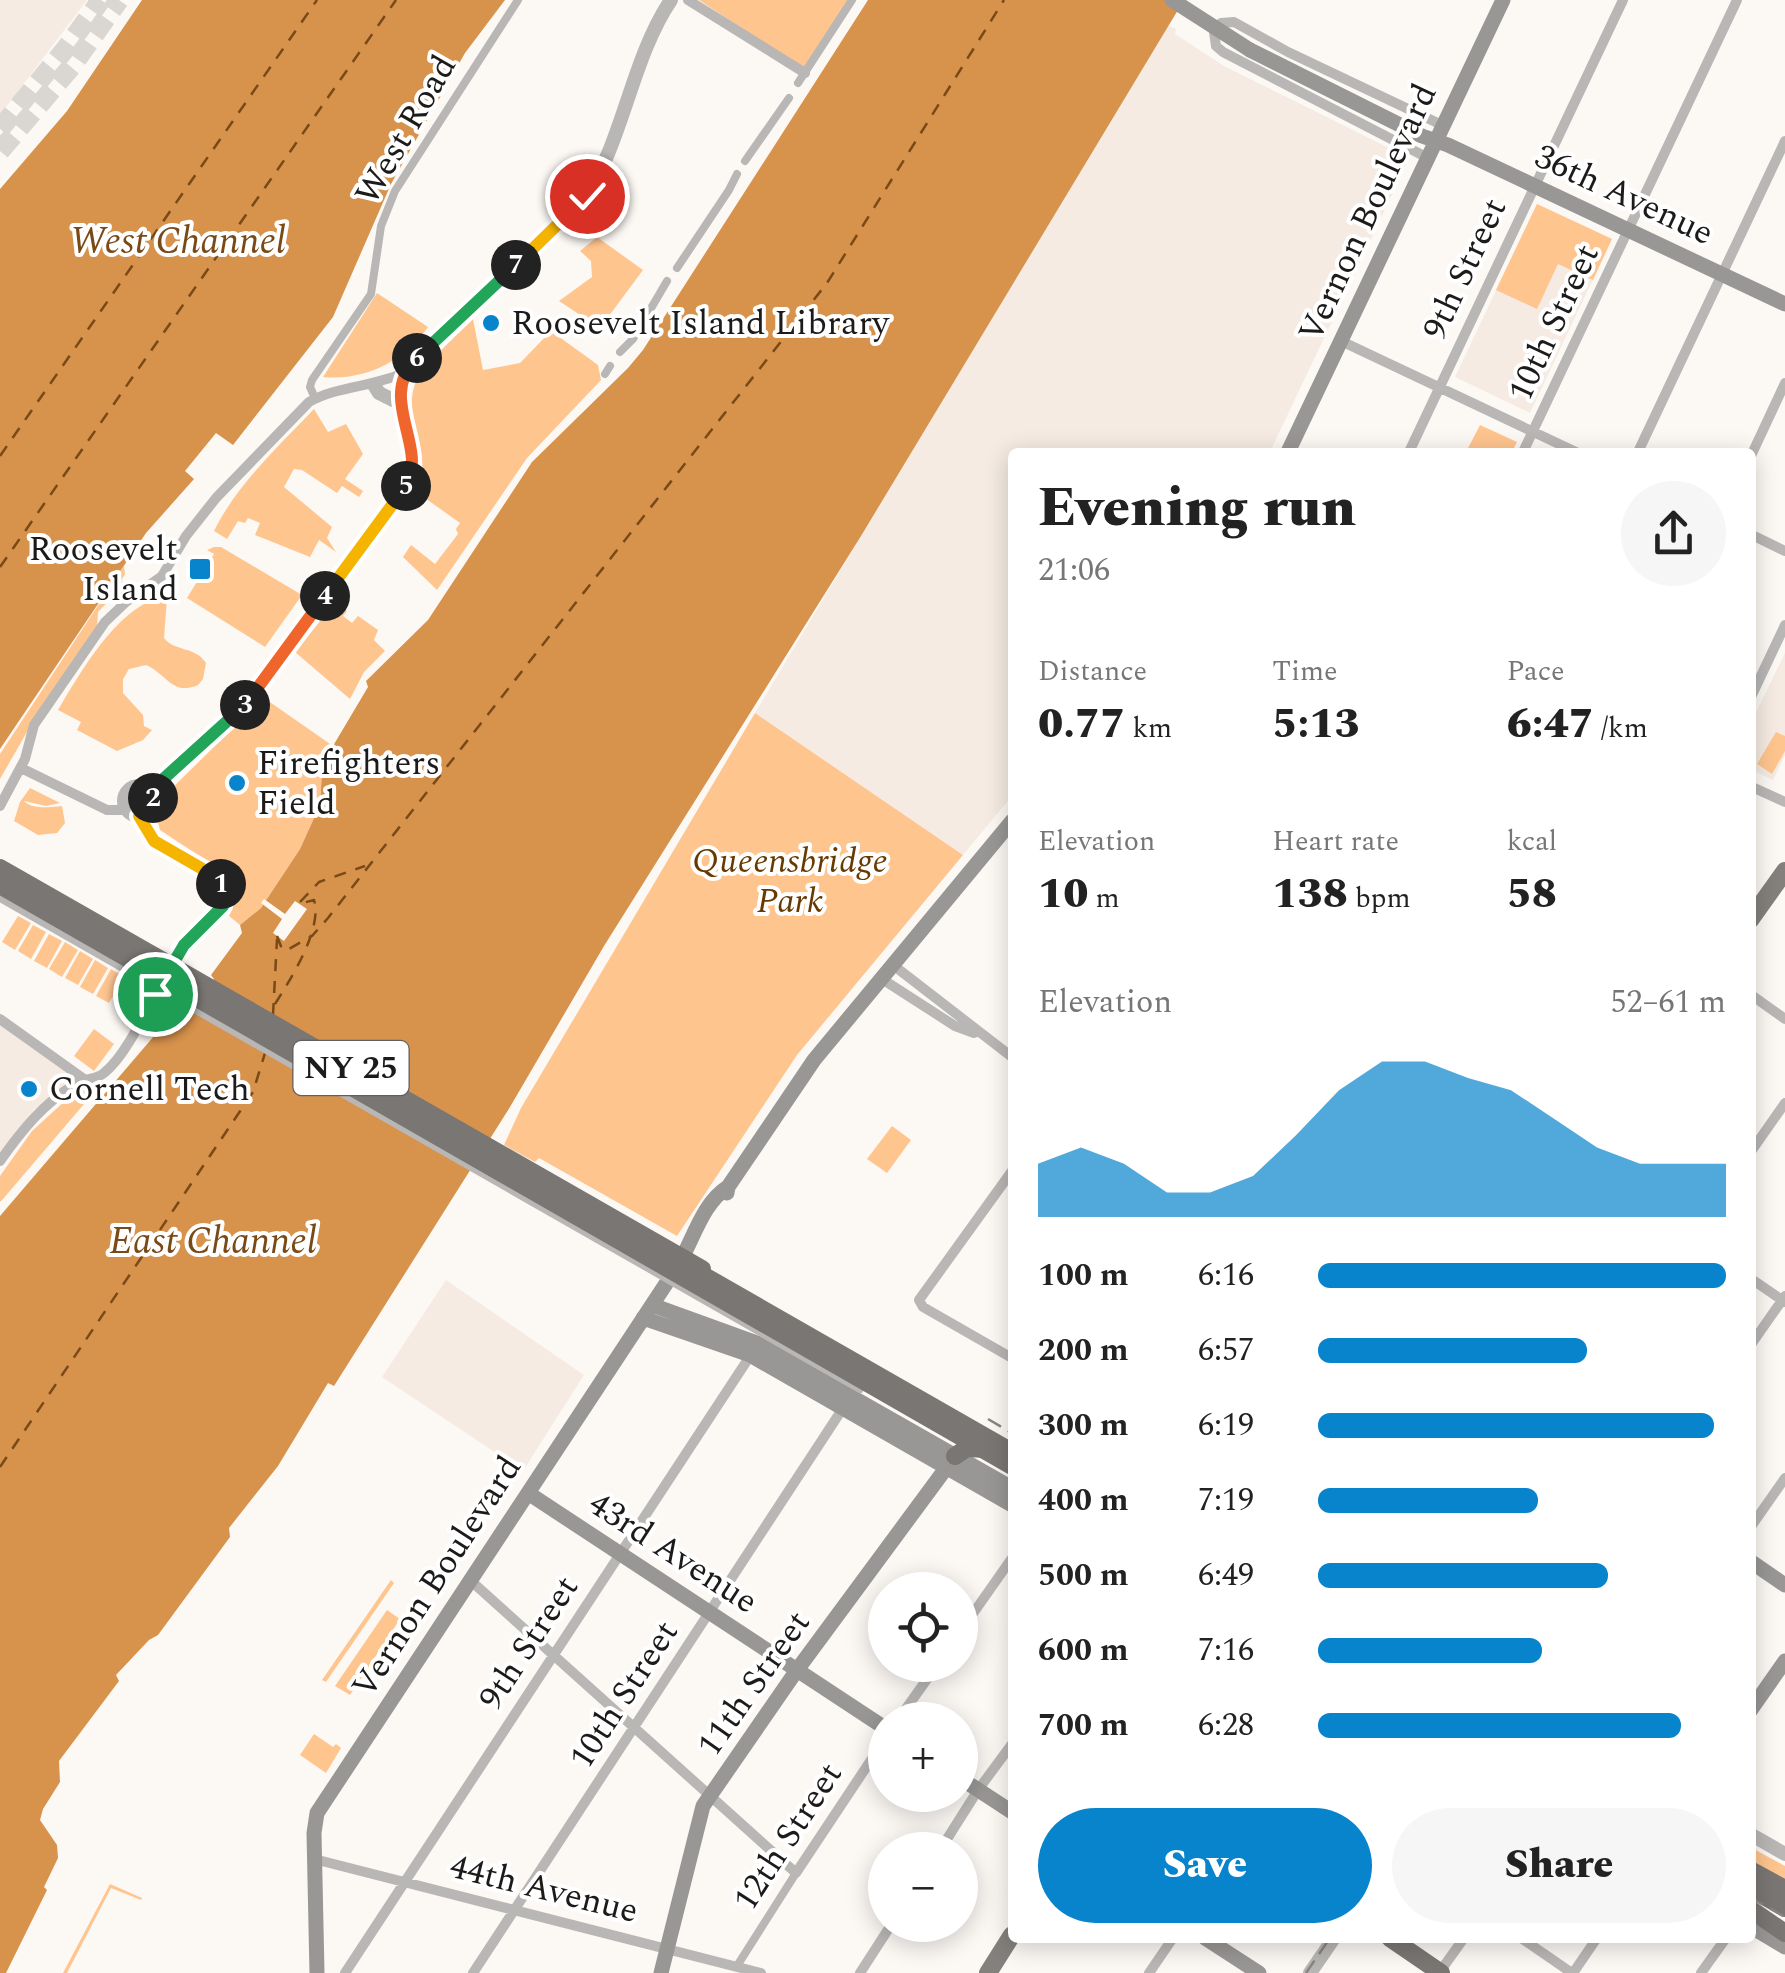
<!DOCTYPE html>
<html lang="en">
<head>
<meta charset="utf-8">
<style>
  :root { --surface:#fff; --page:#f6f6f6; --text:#222; --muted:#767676; --accent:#0884cc }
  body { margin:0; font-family:Spectral,serif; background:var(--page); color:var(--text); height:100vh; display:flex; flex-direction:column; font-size:38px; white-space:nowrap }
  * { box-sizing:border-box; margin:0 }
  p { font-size:32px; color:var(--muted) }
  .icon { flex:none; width:55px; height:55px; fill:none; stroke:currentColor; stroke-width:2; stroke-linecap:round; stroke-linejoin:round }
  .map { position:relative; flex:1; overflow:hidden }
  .details { position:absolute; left:1008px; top:448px; width:748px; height:1495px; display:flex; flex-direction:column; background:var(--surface); border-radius:10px; box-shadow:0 5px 25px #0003 }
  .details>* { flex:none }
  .tools { position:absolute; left:868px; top:1572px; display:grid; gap:20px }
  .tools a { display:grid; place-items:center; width:110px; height:110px; border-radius:50%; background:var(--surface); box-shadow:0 5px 25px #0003; font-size:50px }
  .pin { position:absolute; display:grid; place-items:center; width:85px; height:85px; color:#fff; margin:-42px; border:5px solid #fff; border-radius:50%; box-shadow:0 2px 10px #0007 }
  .km { position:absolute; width:50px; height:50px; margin:-25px; border-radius:50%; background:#222; color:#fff; font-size:28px; line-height:50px; text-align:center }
  .round { display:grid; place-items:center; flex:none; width:105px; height:105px; border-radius:52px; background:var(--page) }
  .headline { display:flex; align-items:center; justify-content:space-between; height:170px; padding:0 30px }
  h1 { font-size:55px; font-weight:800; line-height:75px }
  .metrics { display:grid; grid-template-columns:repeat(3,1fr); gap:15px; height:170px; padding:10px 30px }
  .metrics div { display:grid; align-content:center }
  .metrics b { font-size:42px; font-weight:800 }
  .metrics small { font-size:28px; font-weight:400 }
  .metrics p { font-size:28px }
  .chart { height:280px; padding:20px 30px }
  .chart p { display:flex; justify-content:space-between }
  .chart svg { width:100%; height:180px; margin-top:10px; fill:var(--accent); opacity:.7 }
  .primary-button { display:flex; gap:20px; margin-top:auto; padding:20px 30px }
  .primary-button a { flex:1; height:115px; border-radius:60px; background:var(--accent); color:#fff; font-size:40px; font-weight:800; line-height:115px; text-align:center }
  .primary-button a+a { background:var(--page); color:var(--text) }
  ul { padding:0 30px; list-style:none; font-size:32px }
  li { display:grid; grid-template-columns:160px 120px 1fr; align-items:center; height:75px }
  li i { height:25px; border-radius:12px; background:var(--accent) }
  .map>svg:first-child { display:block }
  .built { fill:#f5ebe2 }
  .green { fill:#ffc58f }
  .water { fill:#d7924c }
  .pier { fill:#fcf8f4 }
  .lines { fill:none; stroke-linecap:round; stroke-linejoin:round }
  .ferry { stroke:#794a17; stroke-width:2.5; stroke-dasharray:12 10; stroke-linecap:butt }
  .motorway-tunnel { stroke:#dad7d3; stroke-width:20; stroke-dasharray:20 10; stroke-linecap:butt }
  .pedestrian { stroke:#b9b7b5; stroke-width:8 }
  .minor { stroke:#b9b7b5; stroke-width:10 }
  .tertiary { stroke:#b9b7b5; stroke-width:14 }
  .secondary { stroke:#999795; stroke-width:15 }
  .primary { stroke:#83807d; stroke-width:18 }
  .trunk { stroke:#7a7673; stroke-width:18 }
  .rail { stroke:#888583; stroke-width:2.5; stroke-dasharray:15 8; stroke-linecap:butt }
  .pedestrian-bridge { stroke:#b9b7b5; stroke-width:8 }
  .secondary-bridge { stroke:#999795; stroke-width:15 }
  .trunk-bridge { stroke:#7a7673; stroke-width:18 }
  .split-1-casing { stroke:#fff; stroke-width:20 }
  .split-2-casing { stroke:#fff; stroke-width:20 }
  .split-3-casing { stroke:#fff; stroke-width:20 }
  .split-4-casing { stroke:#fff; stroke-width:20 }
  .split-5-casing { stroke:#fff; stroke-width:20 }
  .split-6-casing { stroke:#fff; stroke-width:20 }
  .split-7-casing { stroke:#fff; stroke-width:20 }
  .split-8-casing { stroke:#fff; stroke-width:20 }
  .split-1 { stroke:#22a559; stroke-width:12 }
  .split-2 { stroke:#f5b400; stroke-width:12 }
  .split-3 { stroke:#22a559; stroke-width:12 }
  .split-4 { stroke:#f0652b; stroke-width:12 }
  .split-5 { stroke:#f5b400; stroke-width:12 }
  .split-6 { stroke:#f0652b; stroke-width:12 }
  .split-7 { stroke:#22a559; stroke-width:12 }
  .split-8 { stroke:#f5b400; stroke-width:12 }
  .poi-dot { fill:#0884cc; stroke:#fff; stroke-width:4 }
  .labels { text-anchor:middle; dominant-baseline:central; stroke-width:8; stroke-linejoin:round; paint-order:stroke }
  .shield { fill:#fff; stroke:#605f5f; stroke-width:2.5 }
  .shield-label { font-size:32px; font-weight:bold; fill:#1c1b1a }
  .street-label { font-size:35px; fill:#1c1b1a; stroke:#fff }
  .poi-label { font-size:35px; fill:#1c1b1a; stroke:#fff; text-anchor:start }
  .park-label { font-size:35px; font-style:italic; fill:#673a00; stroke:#fff }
  .water-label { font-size:38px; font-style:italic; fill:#794a17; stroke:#fff }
</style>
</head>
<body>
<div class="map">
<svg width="1785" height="1973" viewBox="0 0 1785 1973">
  <rect width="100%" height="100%" fill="#fcf8f4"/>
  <path class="built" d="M0 0H87L0 115Z
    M1167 25 1176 29 1175 34 1224 66 1405 156 1407 163 1270 452H1012V796L963 855 755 713Z
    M1537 204 1612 239 1530 413 1455 377Z
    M1785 653V755L1773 780 1750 769V725Z
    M0 1019 69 1068 64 1085 34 1110 0 1153Z
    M446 1280 584 1375 523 1471 382 1377Z"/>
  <path class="green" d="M699 0H848L804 70Z
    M1537 204 1612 239 1593 280 1558 264 1537 309 1496 290Z
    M597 237 643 270 600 328 559 301 592 277 591 261 580 251Z
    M377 293 428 327C404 362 364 381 323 377Z
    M473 319 483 370 520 363 551 331 598 365 601 380 527 458 437 590 403 557 411 545 435 564 458 534 456 529 460 523 418 493C434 450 402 421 415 384 423 364 457 336 473 319Z
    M314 409 328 432 346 424 363 454 345 479 363 491 359 497 342 486 337 493 302 470 294 469 284 487 332 527 327 538 336 552 319 540 310 557 255 535 260 523 248 518 245 523 238 521 227 539 214 531C238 483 278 447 314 409Z
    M1480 425 1517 442 1512 452H1466Z
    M214 547H221L302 595 265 647 187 598 214 554 207 550Z
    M124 566 125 574 121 581 125 584 98 612 97 627 43 704 0 779V754Z
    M158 598H167L164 638C175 652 195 646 206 663L203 679 198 685C172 696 168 675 146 665L129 669 123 679V693L143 715 144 726 152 730 143 740 117 751 77 730 81 722 58 710C80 673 115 611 158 598Z
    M335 603 347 611 343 616 352 623 358 616 378 630 374 640 385 651 364 672 350 699 295 652Z
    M264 698 333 746 322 772 320 805 300 849 261 908 240 925 229 916C237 901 236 888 227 874L160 830 158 822 163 797Z
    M755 713 963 855 797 1055 677 1236 539 1158 535 1162 504 1145 521 1108Z
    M1776 732 1785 736V751L1772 774 1757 764Z
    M30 788 60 803 46 806 24 801C32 810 52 807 62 806L65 823 57 833 38 835 14 821 20 802Z
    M18 916 31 923 15 950 2 942Z
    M33 925 46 932 31 959 18 951Z
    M49 934 62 941 47 968 34 961Z
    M65 942 78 950 62 977 49 969Z
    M80 951 93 959 78 985 65 978Z
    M95 960 108 968 93 994 80 987Z
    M111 969 124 977 109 1003 96 996Z
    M94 1029 114 1044 94 1071 74 1056Z
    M102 1083 3 1199 0 1202V1176L32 1131 66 1100 86 1086Z
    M892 1126 911 1140 887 1173 867 1159Z
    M391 1580 394 1583 326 1682 322 1680Z
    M387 1610 400 1619 350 1695 335 1686Z
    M314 1734 333 1747 336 1744 341 1748 326 1773 300 1755Z
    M1750 1847 1785 1866V1882L1750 1863Z
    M110 1884 142 1898 141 1900 111 1888 67 1973H63Z"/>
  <path class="water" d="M142 0H505L465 53 391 184 333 317 233 445 216 433 185 471 194 479 146 533 0 749V189L67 111Z
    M868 0H1184L861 536 604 946 510 1107 334 1386 328 1383 278 1466 229 1528 230 1537 158 1635 149 1640 116 1675 119 1681 59 1761 60 1782 43 1809 40 1820 57 1845 58 1858 44 1887 47 1890 6 1973H0V1216L178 1008 190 1010 214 979 211 975 242 933 240 925 261 908 300 849 320 805 322 772 333 746 368 687 366 681 428 620 532 462 628 368 643 350Z"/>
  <path class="pier" d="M264 899 285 914 295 901 307 909 284 941 273 933 282 919 261 903Z"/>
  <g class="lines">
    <path class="ferry" d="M0 456 317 0
      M0 567 396 0
      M300 902 319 882 365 866
      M277 936 282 949 287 950 312 936 328 918 827 283 1004 0
      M275 1004C290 980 323 929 314 900L299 904
      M273 1015 277 939
      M0 1467 253 1092 265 1053"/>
    <path class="motorway-tunnel" d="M0 129 67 47 101 0
      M0 151 72 66 119 0"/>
    <path class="pedestrian" d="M798 83 852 0
      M745 161 789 98
      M677 268 729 190 737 174
      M620 352 633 339 667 281
      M605 374 610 366
      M315 398 310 387 312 380 371 294 381 226 395 191 518 0
      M737 1966 796 1873"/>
    <path class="minor" d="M688 0 805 73
      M1428 158 1223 52 1216 46 1214 32 1221 23 1234 22 1288 52 1444 126
      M1341 341 1576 452
      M1409 452 1623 0
      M1523 452 1737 0
      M1638 452 1785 141
      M1750 458 1785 383
      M1750 534 1785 551
      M1750 699 1785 625
      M21 768 107 810H127
      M1750 786 1785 802
      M0 806 25 759 34 725 105 622 126 602 162 576 186 536 216 498 309 402C337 386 374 387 406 372
      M139 816 154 841 213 875 225 895 221 909 189 939 170 966
      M893 965 1012 1057
      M882 979 955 1026 974 1033
      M1750 994 1785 1019
      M0 1019 84 1079
      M1750 1153 1785 1103
      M0 1161C22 1130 43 1104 75 1084 84 1078 96 1080 104 1073 127 1055 147 1008 162 981
      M1012 1171 919 1300 923 1307 1012 1358
      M1750 1278 1785 1302
      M1750 1346 1785 1296
      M1750 1528 1785 1478
      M470 1580 796 1873 885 1739
      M960 1632 1012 1558
      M898 1720 937 1665
      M940 1850 978 1790 1012 1744
      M314 1859 761 1973
      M1521 1938 1572 1973
      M345 1973 752 1353
      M473 1973 845 1405
      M860 1973 891 1925
      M1149 1973 1173 1938
      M1439 1973 1464 1938
      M1573 1973 1597 1938
      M1701 1973 1726 1938"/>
    <path class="tertiary" d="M374 385 379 393 401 404
      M124 801a15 15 0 1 1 30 0a15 15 0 1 1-30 0Z
      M150 791 250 698 409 482 413 459 401 404 408 367 583 201C623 144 631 59 671 0
      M1750 1834 1785 1854
      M1310 1973 1334 1938"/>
    <path class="secondary" d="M1250 50 1422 136 1448 145 1785 304
      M1288 452 1503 0
      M727 1193 728 1187 814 1060 1012 821
      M652 1305 757 1343 1012 1488
      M643 1318 750 1355 1012 1505
      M528 1493 885 1728
      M1750 1561 1785 1585
      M1750 1711 1785 1661
      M960 1778 1012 1812
      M1750 1926 1785 1947
      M1205 1938 1259 1973
      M317 1973 314 1833 317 1813 677 1267C693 1241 702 1203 728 1187
      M661 1973 703 1806 797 1670 955 1456"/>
    <path class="primary" d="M1750 920 1785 871
      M988 1973 1012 1935"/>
    <path class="trunk" d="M699 1273 1012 1452
      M955 1456 967 1448 986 1449
      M1750 1870 1785 1889
      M1750 1888 1785 1908
      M1750 1909 1785 1933"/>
    <path class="rail" d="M988 1419 1012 1433
      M1750 1897 1785 1917
      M1306 1973 1330 1938"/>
    <path class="pedestrian-bridge" d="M0 898 860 1389"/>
    <path class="secondary-bridge" d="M1172 0 1250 50"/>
    <path class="trunk-bridge" d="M0 868 702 1269
      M0 885 1012 1466
      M1390 1938 1441 1973"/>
  </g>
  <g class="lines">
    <g class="split-1-casing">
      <path id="split-1" d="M155 994 184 945 223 906 225 896 221 884"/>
    </g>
    <g class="split-2-casing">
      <path id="split-2" d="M153 798 151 810 139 816 154 841 213 875 221 884"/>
    </g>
    <g class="split-3-casing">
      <path id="split-3" d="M153 798 150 791 245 705"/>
    </g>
    <g class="split-4-casing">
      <path id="split-4" d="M245 705 325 596"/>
    </g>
    <g class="split-5-casing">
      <path id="split-5" d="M325 596 406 486"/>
    </g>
    <g class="split-6-casing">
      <path id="split-6" d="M406 486C429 447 376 398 417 358"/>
    </g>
    <g class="split-7-casing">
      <path id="split-7" d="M417 358 516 265"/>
    </g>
    <g class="split-8-casing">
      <path id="split-8" d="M516 265 587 196"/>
    </g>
    <use href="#split-1" class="split-1"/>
    <use href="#split-2" class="split-2"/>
    <use href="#split-3" class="split-3"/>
    <use href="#split-4" class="split-4"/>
    <use href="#split-5" class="split-5"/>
    <use href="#split-6" class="split-6"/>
    <use href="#split-7" class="split-7"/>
    <use href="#split-8" class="split-8"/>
  </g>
  <g class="poi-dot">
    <circle cx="491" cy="323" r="10"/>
    <rect x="188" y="557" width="24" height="24" rx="5"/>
    <circle cx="237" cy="783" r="10"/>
    <circle cx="29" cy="1089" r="10"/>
  </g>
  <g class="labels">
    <rect class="shield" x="293.5" y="1041" width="115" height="54" rx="8"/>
    <g class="shield-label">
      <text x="351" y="1068">NY 25</text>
    </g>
    <g class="street-label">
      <text transform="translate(406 130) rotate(-60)">West Road</text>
      <text transform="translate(1624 195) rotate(25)">36th Avenue</text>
      <text transform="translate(1368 213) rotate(-65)">Vernon Boulevard</text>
      <text transform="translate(1465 269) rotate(-65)">9th Street</text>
      <text transform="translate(1554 323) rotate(-65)">10th Street</text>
      <text transform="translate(673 1553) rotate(33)">43rd Avenue</text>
      <text transform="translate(437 1577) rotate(-57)">Vernon Boulevard</text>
      <text transform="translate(529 1643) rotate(-57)">9th Street</text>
      <text transform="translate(754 1684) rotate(-55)">11th Street</text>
      <text transform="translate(624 1695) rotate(-57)">10th Street</text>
      <text transform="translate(788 1837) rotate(-57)">12th Street</text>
      <text transform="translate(544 1889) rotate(14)">44th Avenue</text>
    </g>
    <g class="poi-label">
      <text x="511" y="323">Roosevelt Island Library</text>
      <text x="178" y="549" text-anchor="end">Roosevelt<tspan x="178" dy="40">Island</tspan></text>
      <text x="257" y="763">Firefighters<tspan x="257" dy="40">Field</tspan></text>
      <text x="49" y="1089">Cornell Tech</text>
    </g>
    <g class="park-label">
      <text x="790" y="861">Queensbridge<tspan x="790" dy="40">Park</tspan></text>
    </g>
    <g class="water-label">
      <text x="178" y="242">West Channel</text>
      <text x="213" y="1242">East Channel</text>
    </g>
  </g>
</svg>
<div class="tools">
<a><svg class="icon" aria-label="locate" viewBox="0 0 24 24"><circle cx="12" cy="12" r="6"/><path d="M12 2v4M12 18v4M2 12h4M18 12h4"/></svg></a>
<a>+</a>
<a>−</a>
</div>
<div class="pin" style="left:155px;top:994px;background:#1e9e55"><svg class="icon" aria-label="arrive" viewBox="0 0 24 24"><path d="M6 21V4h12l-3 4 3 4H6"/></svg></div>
<div class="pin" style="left:587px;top:196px;background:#d93025"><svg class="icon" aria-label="check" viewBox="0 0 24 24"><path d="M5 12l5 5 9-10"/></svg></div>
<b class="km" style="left:221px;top:884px">1</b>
<b class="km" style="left:153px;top:798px">2</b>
<b class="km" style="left:245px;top:705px">3</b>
<b class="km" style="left:325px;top:596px">4</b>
<b class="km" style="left:406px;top:486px">5</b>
<b class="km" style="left:417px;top:358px">6</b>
<b class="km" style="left:516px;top:265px">7</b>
<section class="details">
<div class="headline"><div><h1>Evening run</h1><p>21:06</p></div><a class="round"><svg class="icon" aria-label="share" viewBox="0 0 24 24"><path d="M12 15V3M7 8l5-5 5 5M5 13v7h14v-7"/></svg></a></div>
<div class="metrics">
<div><p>Distance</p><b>0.77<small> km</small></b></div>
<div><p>Time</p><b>5:13</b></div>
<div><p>Pace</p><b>6:47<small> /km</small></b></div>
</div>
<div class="metrics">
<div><p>Elevation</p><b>10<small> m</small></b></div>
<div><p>Heart rate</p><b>138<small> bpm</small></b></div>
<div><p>kcal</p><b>58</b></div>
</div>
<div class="chart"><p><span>Elevation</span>52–61 m</p>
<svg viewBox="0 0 160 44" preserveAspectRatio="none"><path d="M0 44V31L10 27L20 31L30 38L40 38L50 34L60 24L70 13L80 6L90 6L100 10L110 13L120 20L130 27L140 31L150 31L160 31V44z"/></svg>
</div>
<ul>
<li><b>100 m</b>6:16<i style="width:100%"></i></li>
<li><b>200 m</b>6:57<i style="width:66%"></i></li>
<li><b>300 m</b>6:19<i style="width:97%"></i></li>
<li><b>400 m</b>7:19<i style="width:54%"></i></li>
<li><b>500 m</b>6:49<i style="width:71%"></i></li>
<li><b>600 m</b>7:16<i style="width:55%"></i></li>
<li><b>700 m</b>6:28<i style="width:89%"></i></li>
</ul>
<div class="primary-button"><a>Save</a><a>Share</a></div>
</section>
</div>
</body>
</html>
